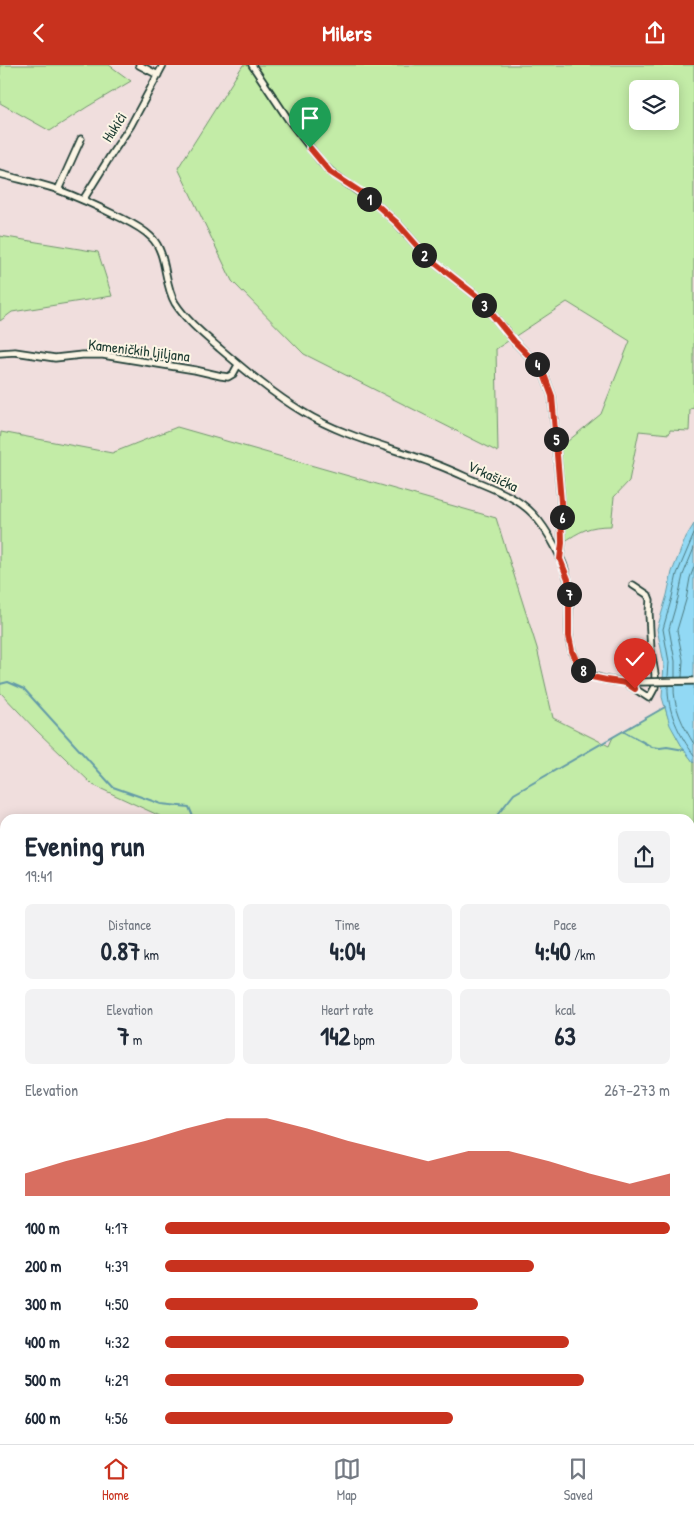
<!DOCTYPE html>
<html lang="en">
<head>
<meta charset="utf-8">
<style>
  :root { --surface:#fff; --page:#f2f2f3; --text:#1f2937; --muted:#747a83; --line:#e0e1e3; --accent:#c8321e }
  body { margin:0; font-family:"Patrick Hand",sans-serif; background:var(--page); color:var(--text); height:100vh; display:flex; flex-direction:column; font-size:19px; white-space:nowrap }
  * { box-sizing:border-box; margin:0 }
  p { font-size:16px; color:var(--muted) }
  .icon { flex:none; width:28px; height:28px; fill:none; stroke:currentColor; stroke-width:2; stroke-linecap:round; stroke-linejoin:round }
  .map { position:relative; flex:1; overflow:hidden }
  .details { position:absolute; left:0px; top:749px; width:695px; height:631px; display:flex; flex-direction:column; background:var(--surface); border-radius:15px 15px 0 0; box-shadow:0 2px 12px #0003 }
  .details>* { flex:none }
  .buttons { position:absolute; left:629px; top:15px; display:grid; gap:10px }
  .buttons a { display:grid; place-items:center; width:50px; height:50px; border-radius:8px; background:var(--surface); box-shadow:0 2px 12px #0003; font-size:25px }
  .pin { position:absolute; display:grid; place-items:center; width:42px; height:42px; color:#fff; margin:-51px -21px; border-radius:50% 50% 50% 0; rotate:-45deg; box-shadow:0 0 5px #0007 }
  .pin .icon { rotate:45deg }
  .km { position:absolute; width:25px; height:25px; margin:-12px; border-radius:50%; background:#222; color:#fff; font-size:14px; line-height:25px; text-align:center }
  .round { display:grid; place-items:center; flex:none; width:52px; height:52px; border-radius:8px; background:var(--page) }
  .summary { display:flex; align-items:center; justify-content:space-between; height:85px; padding:0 25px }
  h1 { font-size:28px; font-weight:700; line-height:38px }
  .metrics { display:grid; grid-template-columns:repeat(3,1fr); gap:8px; height:85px; padding:5px 25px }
  .metrics div { display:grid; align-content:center; border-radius:8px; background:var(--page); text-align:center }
  .metrics b { font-size:25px; font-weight:700 }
  .metrics small { font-size:14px; font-weight:400 }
  .metrics p { font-size:14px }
  .chart { height:140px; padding:10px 25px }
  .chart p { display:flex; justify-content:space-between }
  .chart svg { width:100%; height:90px; margin-top:5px; fill:var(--accent); opacity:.7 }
  ul { padding:0 25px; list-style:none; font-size:16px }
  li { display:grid; grid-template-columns:80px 60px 1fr; align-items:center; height:38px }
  li i { height:12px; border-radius:6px; background:var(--accent) }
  header { display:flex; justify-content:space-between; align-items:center; height:65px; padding:0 25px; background:var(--accent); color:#fff; font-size:22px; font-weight:700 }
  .dock { display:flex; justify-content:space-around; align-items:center; height:70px; border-top:1px solid var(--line); background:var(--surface); font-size:14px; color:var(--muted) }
  .dock a { display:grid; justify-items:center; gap:2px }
  .dock .on { color:var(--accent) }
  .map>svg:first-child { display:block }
  .green { fill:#c3eca7; stroke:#71946e; fill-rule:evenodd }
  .water { fill:#92d9f4; stroke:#649ba7 }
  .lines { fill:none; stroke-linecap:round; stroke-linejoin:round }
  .shore { stroke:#4d7b81; stroke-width:1 }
  .stream { stroke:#649ba7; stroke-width:2 }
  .minor-casing { stroke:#1f3d34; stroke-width:9 }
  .major-casing { stroke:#1f3d34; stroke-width:11 }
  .minor { stroke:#fcf5e5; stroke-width:5.5 }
  .major { stroke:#fcf5e5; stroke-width:8 }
  .minor-bridge-casing { stroke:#1f3d34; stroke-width:9; stroke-linecap:butt }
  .minor-bridge { stroke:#fcf5e5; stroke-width:5.5 }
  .route-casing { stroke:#fff; stroke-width:10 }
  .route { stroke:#c8321e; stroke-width:6 }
  .labels { text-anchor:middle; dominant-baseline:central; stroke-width:4; stroke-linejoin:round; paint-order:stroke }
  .street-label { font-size:15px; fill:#1f3d34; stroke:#fcf5e5 }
</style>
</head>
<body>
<header><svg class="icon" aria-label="back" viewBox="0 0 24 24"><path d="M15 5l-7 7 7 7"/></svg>Milers<svg class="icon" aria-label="share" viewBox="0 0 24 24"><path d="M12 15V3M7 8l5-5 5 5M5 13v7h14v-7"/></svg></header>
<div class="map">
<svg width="694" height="1379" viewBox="0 0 694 1379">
  <rect width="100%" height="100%" fill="#f0dedd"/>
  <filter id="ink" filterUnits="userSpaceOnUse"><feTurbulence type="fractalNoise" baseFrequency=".02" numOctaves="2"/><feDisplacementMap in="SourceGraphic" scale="10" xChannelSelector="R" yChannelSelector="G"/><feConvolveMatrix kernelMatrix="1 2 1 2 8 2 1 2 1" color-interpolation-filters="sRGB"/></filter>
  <g filter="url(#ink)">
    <path class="green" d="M0 0H109L131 16 87 42 50 66 0 38Z
      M243 0H694V343L690 344 689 366 670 365 669 369 639 366 629 416 614 432 611 461C588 461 581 466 562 478L557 385 601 349 630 276 567 237 496 284 498 387 304 289 232 216 178 103ZM638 24H670V56H638Z
      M0 171 98 187 112 231 12 247 0 256Z
      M177 362 496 453 537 583 553 653 609 681 613 672 665 642C671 664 680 680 694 698V1379H616L619 1375H690V754H163L160 751 93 720 36 665 0 627V375L1 367 112 388Z
      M0 1212 5 1217V1375H452L456 1379H0Z"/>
    <path class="water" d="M694 459V698L684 685 670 660 662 632 664 598 657 564 667 530 672 507 686 472Z
      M694 1112V1157L690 1160V1120Z
      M287 1375 304 1376 305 1375H358L343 1379H280Z"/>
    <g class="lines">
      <path class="shore" d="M668 612 669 597 663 564 672 532 677 509 694 469
        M675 612V596L669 564 678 533 683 510 694 483
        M682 612 683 595 677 565 686 535 690 513 694 502
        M674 620C673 642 683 661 694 679
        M668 621C667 646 679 670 694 690"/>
      <path class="stream" d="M0 619 8 617 24 624 113 722 161 739 189 742 194 754
        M623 666 652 682 660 683 667 682 684 685
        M494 754 514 729 665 642
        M8 1379 11 1375"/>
      <g class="minor-casing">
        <path id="minor" d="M139 0 158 10
          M252 0 288 54 322 98 331 107 376 139 397 158 426 191 478 232 514 276 537 299 545 312 552 331 561 437 562 478 560 494
          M0 109C18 114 38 118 56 124 77 132 97 141 117 151 129 157 141 162 151 172 168 188 163 218 175 238 186 255 203 269 218 282 245 305 273 329 303 347 344 372 391 382 435 399 446 403 457 408 468 413 491 423 516 431 533 449 548 465 564 495 568 516 571 534 568 552 569 569 572 612 602 618 639 617
          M58 125 81 74
          M83 135 111 90 131 60 163 0
          M0 288 15 287 55 293 82 290H103L195 305 221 311 228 312 233 309 238 300
          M626 618 649 633 655 622V609L651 586 649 548 650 535 648 530 633 520"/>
      </g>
      <g class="major-casing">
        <path id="major" d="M0 1061 5 1065
          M508 1375 516 1379"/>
      </g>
      <use href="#minor" class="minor"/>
      <use href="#major" class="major"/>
      <g class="minor-bridge-casing">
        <path id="minor-bridge" d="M639 617 694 616"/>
      </g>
      <use href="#minor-bridge" class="minor-bridge"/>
    </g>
  </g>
  <g class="lines" filter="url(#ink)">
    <g class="route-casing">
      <path id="route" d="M310 83 330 107 368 132 397 158 426 191 478 232 514 276 537 299 545 312 552 331 561 437 562 478 560 494 568 514 569 530V571L572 586 576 595 582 604 592 612 606 615 626 618 635 624"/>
    </g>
    <use href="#route" class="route"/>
  </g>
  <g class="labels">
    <g class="street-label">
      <text transform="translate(114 62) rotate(-57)">Hukići</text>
      <text transform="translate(139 285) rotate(7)">Kameničkih ljiljana</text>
      <text transform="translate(493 411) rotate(25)">Vrkašićka</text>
    </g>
  </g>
</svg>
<div class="buttons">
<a><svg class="icon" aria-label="layers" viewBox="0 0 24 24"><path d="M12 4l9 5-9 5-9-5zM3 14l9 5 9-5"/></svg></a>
</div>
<div class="pin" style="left:310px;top:83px;background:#1e9e55"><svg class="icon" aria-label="arrive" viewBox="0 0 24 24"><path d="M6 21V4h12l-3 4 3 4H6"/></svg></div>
<div class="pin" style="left:635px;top:624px;background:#d93025"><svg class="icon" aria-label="check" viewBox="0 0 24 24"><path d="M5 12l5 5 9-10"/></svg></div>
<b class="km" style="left:369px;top:134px">1</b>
<b class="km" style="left:424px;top:190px">2</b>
<b class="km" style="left:484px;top:240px">3</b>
<b class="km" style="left:537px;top:299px">4</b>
<b class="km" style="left:556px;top:374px">5</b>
<b class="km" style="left:562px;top:452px">6</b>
<b class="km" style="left:569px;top:529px">7</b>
<b class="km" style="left:583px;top:605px">8</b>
<section class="details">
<div class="summary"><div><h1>Evening run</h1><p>19:41</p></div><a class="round"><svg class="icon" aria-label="share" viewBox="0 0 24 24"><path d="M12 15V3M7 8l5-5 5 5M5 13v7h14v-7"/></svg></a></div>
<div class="metrics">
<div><p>Distance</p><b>0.87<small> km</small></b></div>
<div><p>Time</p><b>4:04</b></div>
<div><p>Pace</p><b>4:40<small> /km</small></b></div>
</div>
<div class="metrics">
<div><p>Elevation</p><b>7<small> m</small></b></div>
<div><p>Heart rate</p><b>142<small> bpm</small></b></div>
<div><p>kcal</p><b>63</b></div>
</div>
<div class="chart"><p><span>Elevation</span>267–273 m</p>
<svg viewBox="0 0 160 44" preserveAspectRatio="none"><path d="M0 44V33L10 27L20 22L30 17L40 11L50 6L60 6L70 11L80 17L90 22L100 27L110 22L120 22L130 27L140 33L150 38L160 33V44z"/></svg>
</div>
<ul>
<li><b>100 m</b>4:17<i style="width:100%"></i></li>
<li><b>200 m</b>4:39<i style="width:73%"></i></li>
<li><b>300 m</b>4:50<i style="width:62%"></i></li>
<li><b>400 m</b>4:32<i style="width:80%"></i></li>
<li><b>500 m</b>4:29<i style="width:83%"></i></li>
<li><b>600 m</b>4:56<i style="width:57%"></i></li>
</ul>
</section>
</div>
<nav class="dock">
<a class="on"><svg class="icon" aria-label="home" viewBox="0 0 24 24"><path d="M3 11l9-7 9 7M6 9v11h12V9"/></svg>Home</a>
<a><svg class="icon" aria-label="map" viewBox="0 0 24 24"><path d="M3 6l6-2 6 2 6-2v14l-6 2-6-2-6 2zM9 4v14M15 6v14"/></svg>Map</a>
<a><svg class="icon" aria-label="saved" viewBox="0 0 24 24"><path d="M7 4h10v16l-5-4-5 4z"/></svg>Saved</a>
</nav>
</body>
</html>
